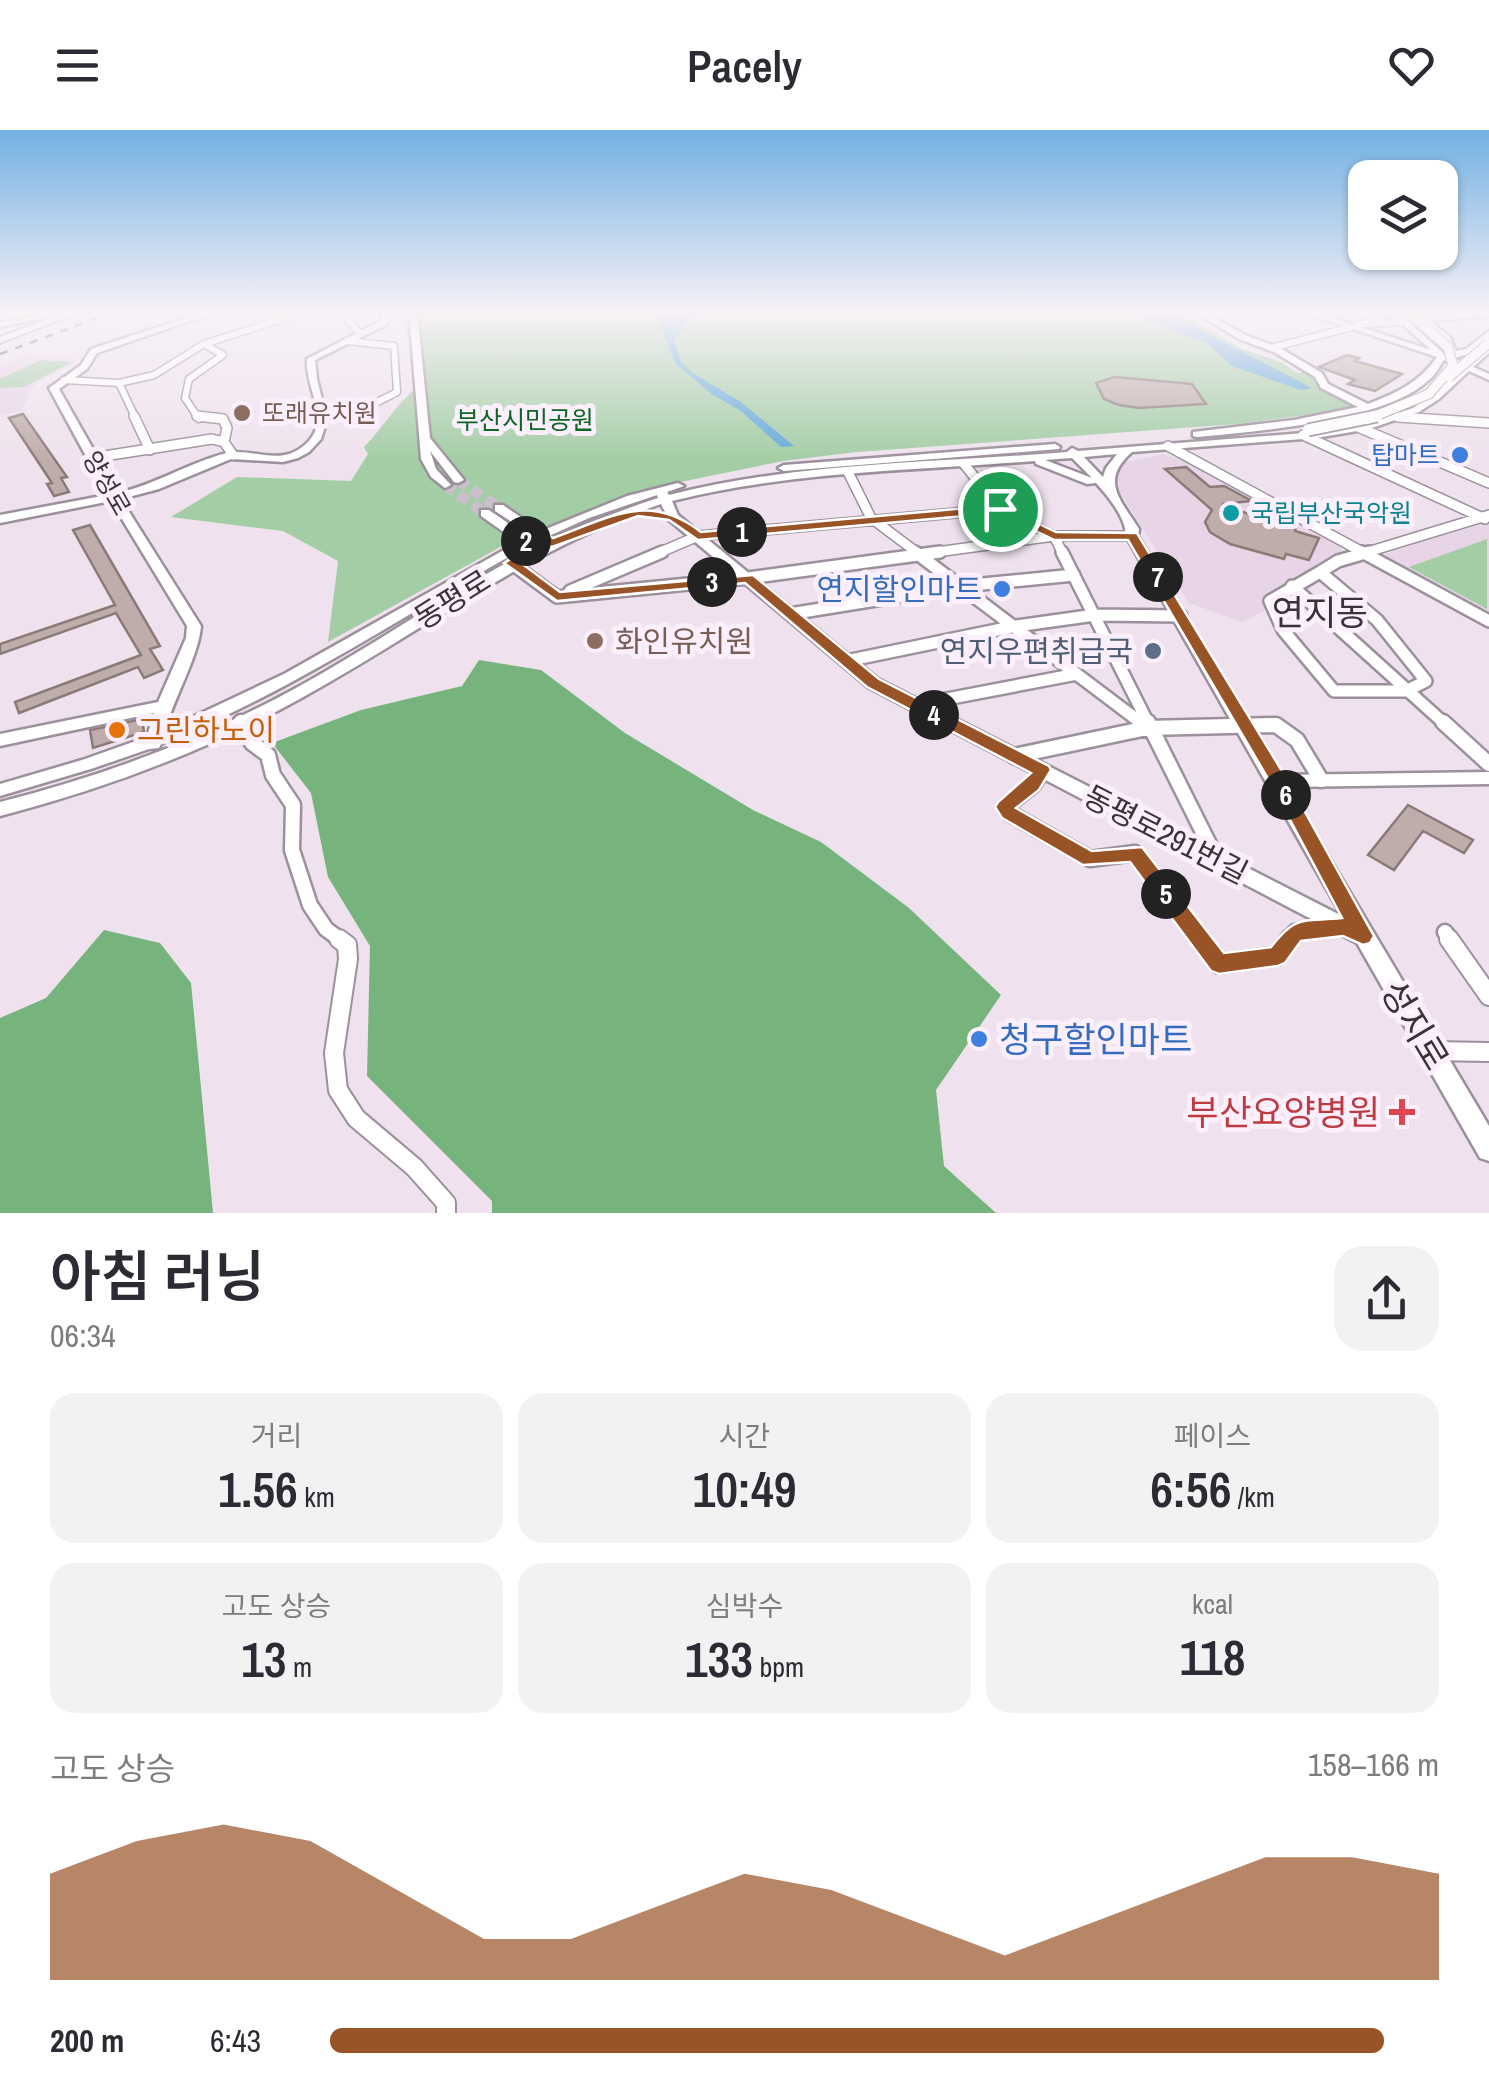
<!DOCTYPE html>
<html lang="ko">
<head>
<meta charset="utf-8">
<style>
  :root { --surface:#fff; --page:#f2f2f3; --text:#2b2b33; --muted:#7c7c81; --accent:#985327 }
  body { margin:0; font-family:"Archivo Narrow","Noto Sans KR",sans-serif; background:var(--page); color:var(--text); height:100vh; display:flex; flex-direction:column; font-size:38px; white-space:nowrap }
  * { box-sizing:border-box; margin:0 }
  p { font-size:32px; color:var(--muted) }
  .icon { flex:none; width:55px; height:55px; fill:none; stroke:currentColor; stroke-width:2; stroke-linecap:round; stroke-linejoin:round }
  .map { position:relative; height:1083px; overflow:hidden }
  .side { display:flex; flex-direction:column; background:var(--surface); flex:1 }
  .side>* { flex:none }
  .tools { position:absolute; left:1348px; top:30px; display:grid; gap:20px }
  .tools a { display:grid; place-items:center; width:110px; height:110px; border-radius:20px; background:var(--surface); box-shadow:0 2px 8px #0004; font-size:50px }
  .pin { position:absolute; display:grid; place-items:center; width:85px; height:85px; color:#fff; margin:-42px; border:5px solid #fff; border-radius:50%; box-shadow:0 2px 10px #0007 }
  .km { position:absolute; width:50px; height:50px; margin:-25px; border-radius:50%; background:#222; color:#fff; font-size:28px; line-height:50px; text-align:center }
  .round { display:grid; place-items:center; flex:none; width:105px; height:105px; border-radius:30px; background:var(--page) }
  .summary { display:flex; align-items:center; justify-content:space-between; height:170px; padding:0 50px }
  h1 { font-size:55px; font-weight:600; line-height:75px }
  .stats { display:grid; grid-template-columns:repeat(3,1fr); gap:15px; height:170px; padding:10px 50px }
  .stats div { display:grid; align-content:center; border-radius:25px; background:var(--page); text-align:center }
  .stats b { font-size:50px; font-weight:600 }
  .stats small { font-size:28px; font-weight:400 }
  .stats p { font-size:28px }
  .chart { height:280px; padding:20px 50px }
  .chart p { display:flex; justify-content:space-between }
  .chart svg { width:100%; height:180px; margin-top:10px; fill:var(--accent); opacity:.7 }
  ul { padding:0 50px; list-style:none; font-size:32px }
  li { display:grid; grid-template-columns:160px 120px 1fr; align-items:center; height:75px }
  li i { height:25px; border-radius:12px; background:var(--accent) }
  header { display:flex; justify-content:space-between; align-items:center; height:130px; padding:0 50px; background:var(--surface); font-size:45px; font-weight:600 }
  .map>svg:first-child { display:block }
  .built { fill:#e7d5e7 }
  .green { fill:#a3cda5 }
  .forest { fill:#77b37d }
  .water { fill:#62a9d8 }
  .building { fill:#beadaa; stroke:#8b7b78; stroke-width:2.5 }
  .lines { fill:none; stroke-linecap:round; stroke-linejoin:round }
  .secondary-tunnel { stroke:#cabfca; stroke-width:11; stroke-dasharray:11 6; stroke-linecap:butt }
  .street-far4-casing { stroke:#9b909b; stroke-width:9 }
  .street-far3-casing { stroke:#9b909b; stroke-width:12 }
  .street-far2-casing { stroke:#9b909b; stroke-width:16 }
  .street-far1-casing { stroke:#9b909b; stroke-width:19 }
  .street-casing { stroke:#9b909b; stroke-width:22 }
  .secondary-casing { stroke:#9b909b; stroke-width:5 }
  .primary-casing { stroke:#9b909b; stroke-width:4 }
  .street-far4 { stroke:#fff; stroke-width:6 }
  .street-far3 { stroke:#fff; stroke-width:9 }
  .street-far2 { stroke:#fff; stroke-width:11 }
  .street-far1 { stroke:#fff; stroke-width:14 }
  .street { stroke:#fff; stroke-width:18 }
  .secondary { fill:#fff; fill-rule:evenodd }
  .primary { fill:#fff; fill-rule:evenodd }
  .rail { stroke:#5b545b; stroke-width:2.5; stroke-dasharray:8 8; stroke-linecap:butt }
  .secondary-bridge-far1-casing { stroke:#9b909b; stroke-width:11; stroke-linecap:butt }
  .secondary-bridge-casing { stroke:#9b909b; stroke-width:15; stroke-linecap:butt }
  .secondary-bridge-far1 { stroke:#fff; stroke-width:9 }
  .secondary-bridge { stroke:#fff; stroke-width:11 }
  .route { fill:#985327; stroke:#fff; stroke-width:2.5; fill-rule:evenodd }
  .education-dot { fill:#8d6e63; stroke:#fceffc; stroke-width:4 }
  .shop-dot { fill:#3f7fe0; stroke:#fceffc; stroke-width:4 }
  .culture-dot { fill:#0f9aa8; stroke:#fceffc; stroke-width:4 }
  .service-dot { fill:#5c6f8a; stroke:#fceffc; stroke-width:4 }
  .food-dot { fill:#e8710a; stroke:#fceffc; stroke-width:4 }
  .health-dot { fill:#e0444e; stroke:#fceffc; stroke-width:4 }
  .labels { text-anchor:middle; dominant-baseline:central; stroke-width:10; stroke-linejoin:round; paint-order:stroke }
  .far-education-label { font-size:25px; fill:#785e54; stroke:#fceffc; text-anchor:start }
  .far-park-label { font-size:25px; fill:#0c6724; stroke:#fceffc }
  .far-shop-label { font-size:25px; fill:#366cbe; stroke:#fceffc; text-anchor:end }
  .far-street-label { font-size:25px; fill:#383338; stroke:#fceffc }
  .far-culture-label { font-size:25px; fill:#0d838f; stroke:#fceffc; text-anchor:start }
  .shop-label { font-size:30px; fill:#366cbe; stroke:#fceffc; text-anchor:end }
  .street-label { font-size:30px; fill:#383338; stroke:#fceffc }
  .education-label { font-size:30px; fill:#785e54; stroke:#fceffc; text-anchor:start }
  .service-label { font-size:30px; fill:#4e5e75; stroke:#fceffc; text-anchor:end }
  .food-label { font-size:30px; fill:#c56008; stroke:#fceffc; text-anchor:start }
  .quarter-label { font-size:35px; fill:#383338; stroke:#fceffc }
  .near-street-label { font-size:35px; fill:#383338; stroke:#fceffc }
  .near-shop-label { font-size:35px; fill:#366cbe; stroke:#fceffc; text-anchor:start }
  .near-health-label { font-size:35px; fill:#be3a42; stroke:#fceffc; text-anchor:end }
</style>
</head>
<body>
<header><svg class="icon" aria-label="menu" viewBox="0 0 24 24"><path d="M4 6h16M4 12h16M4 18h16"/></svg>Pacely<svg class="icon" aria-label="heart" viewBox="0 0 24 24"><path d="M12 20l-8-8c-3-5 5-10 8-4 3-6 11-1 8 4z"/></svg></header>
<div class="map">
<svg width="1489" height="1083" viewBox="0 0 1489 1083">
  <rect width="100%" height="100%" fill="#efe2ee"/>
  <path class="built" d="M26 226 80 229 35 254 21 281 0 285V237Z
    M1164 324 1194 334 1338 411 1343 424 1262 467 1264 481 1243 492 1189 473 1111 348 1125 332Z
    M1481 391 1489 395V488L1378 427Z"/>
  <path class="green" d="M393 181H1179L1242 219 1281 232 1297 243 1306 242 1321 256 1353 275 1352 279 1237 294 857 322 783 331 636 361 504 415 328 512 338 431 283 401 171 387 237 347 351 351 368 324 364 317C385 296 398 270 423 253L424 232 415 228 403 189Z
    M41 230 72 232 24 257 0 258V249Z
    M1487 409V479L1409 437Z"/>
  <path class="forest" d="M479 530 541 540 625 603 753 680 821 712 909 778 1001 865 936 960 944 1036 996 1083H492V1071L367 946 370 816 328 747 311 663 272 613 361 580 462 556Z
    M104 800 160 813 191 853 213 1083H0V888L46 868Z"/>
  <path class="water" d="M659 181H695L674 210 681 232 694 244 741 272 794 316 781 317 741 281 713 265 675 233 660 194Z
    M1138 181H1164L1312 258 1301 260 1232 236 1207 213 1151 192Z"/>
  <path class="building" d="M1347 225 1359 228 1355 231 1402 244 1375 261 1348 254 1355 250 1319 237Z
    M1115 247 1192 254 1206 274 1139 278 1119 275 1104 269 1096 253Z
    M23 284 67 347 61 348 69 362 54 366 47 354 52 353 9 288Z
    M1186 337 1210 357 1224 356 1252 371 1222 374 1275 394 1277 390 1296 395 1295 401 1319 408 1309 430 1286 424 1284 429 1230 414 1210 402 1205 392 1212 380 1165 339Z
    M90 395 160 516 150 519 163 540 144 548 138 537 19 583 15 572 141 525 116 483 0 524V514L115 475 73 400Z
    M142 589 144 602 93 618 90 600Z
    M1408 675 1473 710 1464 723 1423 701 1394 740 1368 725Z"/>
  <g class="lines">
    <path class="secondary-tunnel" d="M458 350 499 378
      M445 355 485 383"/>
    <g class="street-far4-casing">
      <path id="street-far4" d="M340 181 359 202
        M1362 181 1385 193
        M1358 194 1404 192
        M1271 218 1352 197
        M64 250 119 253 136 289
        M119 253 154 245 204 214 307 181
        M321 285 362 280 397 262 394 216 347 211
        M1398 287 1428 289
        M199 289 185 268 189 249 223 225 204 214"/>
    </g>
    <g class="street-far3-casing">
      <path id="street-far3" d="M134 286 150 320
        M197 286 223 289 227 298 224 312
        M1398 287 1489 293
        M1358 297 1489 353
        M1303 305 1485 389
        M1168 316 1366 424
        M92 328 212 309 224 312 233 325
        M964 334 1000 379 1054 406 1063 424
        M848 342 871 388 919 424
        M656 424 698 406 1000 379
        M922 424 1054 406H1132
        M1361 424 1489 385"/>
    </g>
    <g class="street-far2-casing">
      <path id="street-far2" d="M915 422 1144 595
        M1062 422 1149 595
        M1362 422 1489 491
        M511 433 557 467
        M1320 442 1377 490 1426 551 1406 561H1334L1283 500 1270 471Z
        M1320 442 1338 431 1369 422
        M1292 456 1446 595
        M570 461 662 422
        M557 467 748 448 940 422
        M790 484 962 456 1074 445
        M846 531 1016 496 1095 485 1181 486
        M915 575 1077 544"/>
    </g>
    <g class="street-far1-casing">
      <path id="street-far1" d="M241 592 252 613 268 625 273 645 293 675 292 720 310 775 326 799 342 811
        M1140 592 1145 596
        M1148 592 1217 730
        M1443 592 1489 634
        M1014 626 1147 598 1276 595 1297 610 1321 650
        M1042 641 1033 655 1005 677 1009 683 1090 729 1135 723 1202 811
        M1445 802 1451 811
        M1288 811 1295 802 1341 797"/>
    </g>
    <g class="street-casing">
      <path id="street" d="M339 809 347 815 348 829 334 923 338 960 356 988 414 1037 446 1073V1083
        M1200 809 1219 834 1277 826 1290 809
        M1449 809 1489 866
        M1431 921 1489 922"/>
    </g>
    <g class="secondary-casing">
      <path id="secondary" d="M61 181H77L0 197V193Z
        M208 181H219L97 223 87 239 59 259 118 363C157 354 190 332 227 323 248 319 269 330 289 324 301 320 313 310 316 298 322 276 305 252 307 229L380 191 383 188 381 181H389L391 188 386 195 315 230 317 249 327 290 321 309 309 322 298 328 283 332 231 329 159 359 121 369 201 496C199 525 174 568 165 600L284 544 518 412 481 386V380H489L528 407 532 405 495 381V375H503L541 401 627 366 678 353 684 356 667 362 669 365C798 332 935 333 1067 322L1072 318 1078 321 1316 302 1368 293 1413 278 1432 265 1462 238 1444 230C1440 236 1436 244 1430 249 1386 292 1257 301 1197 307L1193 306V302L1294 290 1358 277 1321 258 1315 247 1274 222 1239 209 1193 181H1202L1245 205 1280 218 1322 243 1328 254 1368 274C1396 263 1419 253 1437 227L1299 181H1311L1431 220 1388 181H1397L1444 224 1448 223 1443 210 1420 191 1419 186 1489 182V186L1430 191 1450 207 1456 221 1466 219 1489 201V208L1472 223 1454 228 1466 234 1489 216V223L1473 237 1489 244V250L1469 241 1439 269 1419 282 1369 299 1316 308 1132 322C1099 351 1121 370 1139 399L1138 406 1280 645 1489 642V654L1287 657 1489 996V1031L1480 1028 1357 813 868 557 669 390 661 374C529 419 426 499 305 566 209 620 107 658 0 686V672C103 646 203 609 296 558 376 514 451 461 532 419 573 399 615 382 658 368L657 365 589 388 549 406 548 411 536 413 535 418H527L503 430C390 494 282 566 161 614L159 618 149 619 94 638 0 666V654L82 630 147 607 154 583 0 616V604L158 572 186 508 187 496 111 371 0 393V385L107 365 49 258 81 235 91 219ZM1117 324 1106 338 1103 347 1084 327ZM1072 328 1092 348 1045 330ZM1035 331 1036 334 1087 354 1096 353C1108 366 1126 388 1126 406L1342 786 878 549 678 385 672 371C790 341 914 341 1035 331Z
        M409 181H417L430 308 464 350 458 353 454 352 430 321 436 339 451 355 445 358 431 347 421 329Z
        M1055 314 1060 317 1059 319 784 341 778 338 784 335Z"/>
    </g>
    <g class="primary-casing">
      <path id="primary" d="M69 181H82L0 213V207Z"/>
    </g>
    <use href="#street-far4" class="street-far4"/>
    <use href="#street-far3" class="street-far3"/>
    <use href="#street-far2" class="street-far2"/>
    <use href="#street-far1" class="street-far1"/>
    <use href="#street" class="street"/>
    <use href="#secondary" class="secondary"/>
    <use href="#primary" class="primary"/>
    <path class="rail" d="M0 224 116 181"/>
    <g class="secondary-bridge-far1-casing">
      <path id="secondary-bridge-far1" d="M1449 247 1489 213
        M1368 289 1429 264 1453 236 1448 217 1407 181"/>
    </g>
    <g class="secondary-bridge-casing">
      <path id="secondary-bridge" d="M1308 300 1377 286"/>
    </g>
    <use href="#secondary-bridge-far1" class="secondary-bridge-far1"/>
    <use href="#secondary-bridge" class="secondary-bridge"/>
  </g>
  <linearGradient id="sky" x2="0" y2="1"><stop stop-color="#72b0e2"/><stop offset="0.55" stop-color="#f8f2f7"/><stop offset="1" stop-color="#f8f2f7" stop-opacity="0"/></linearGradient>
  <rect width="1489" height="332" fill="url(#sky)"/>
  <path class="route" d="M1000 375 1056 402 1137 403 1285 646 1370 799 1374 806 1370 813 1363 815 1343 806 1301 811 1285 833 1278 836 1219 844 1211 841 1130 732 1083 735 1002 688 995 677 998 672 1031 643 867 557 745 453 557 471 504 433 528 419 520 413V407L539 400 553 408C609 388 648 361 701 402ZM998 383 1054 410H1128L1270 652 1342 788C1303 792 1296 784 1271 817L1224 823 1142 717 1092 721 1016 678 1039 660 1051 640 1049 636 879 549 753 445 560 462 521 433 543 422 545 419 535 411 538 410 552 417 638 386 669 390 698 410Z"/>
  <g class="education-dot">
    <circle cx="242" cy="283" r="10"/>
    <circle cx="595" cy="511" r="10"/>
  </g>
  <g class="shop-dot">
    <circle cx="1460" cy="325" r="10"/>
    <circle cx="1002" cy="459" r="10"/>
    <circle cx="979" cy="909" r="10"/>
  </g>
  <circle class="culture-dot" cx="1231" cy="383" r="10"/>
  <circle class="service-dot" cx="1153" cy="521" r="10"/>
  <circle class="food-dot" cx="117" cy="600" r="10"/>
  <path class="health-dot" d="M1397 967h10v10h10v10h-10v10h-10v-10h-10v-10h10z"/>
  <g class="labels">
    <g class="far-education-label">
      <text x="262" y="283">또래유치원</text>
    </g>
    <g class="far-park-label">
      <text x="525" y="290">부산시민공원</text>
    </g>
    <g class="far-shop-label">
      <text x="1440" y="325">탑마트</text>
    </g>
    <g class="far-street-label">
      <text transform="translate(107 353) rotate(60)">양성로</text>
    </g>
    <g class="far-culture-label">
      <text x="1251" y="383">국립부산국악원</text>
    </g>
    <g class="shop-label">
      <text x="982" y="459">연지할인마트</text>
    </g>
    <g class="street-label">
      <text transform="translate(452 469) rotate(-32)">동평로</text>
      <text transform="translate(1166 704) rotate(27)">동평로291번길</text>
    </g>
    <g class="education-label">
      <text x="615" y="511">화인유치원</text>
    </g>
    <g class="service-label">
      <text x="1133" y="521">연지우편취급국</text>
    </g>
    <g class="food-label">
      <text x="137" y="600">그린하노이</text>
    </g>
    <g class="quarter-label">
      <text x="1320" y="482">연지동</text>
    </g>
    <g class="near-street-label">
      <text transform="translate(1415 895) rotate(59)">성지로</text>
    </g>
    <g class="near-shop-label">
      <text x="999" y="909">청구할인마트</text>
    </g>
    <g class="near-health-label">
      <text x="1380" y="982">부산요양병원</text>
    </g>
  </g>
</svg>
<div class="tools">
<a><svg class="icon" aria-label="layers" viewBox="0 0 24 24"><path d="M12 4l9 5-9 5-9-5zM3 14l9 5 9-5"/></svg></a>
</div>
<div class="pin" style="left:1000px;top:379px;background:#1e9e55"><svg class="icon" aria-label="arrive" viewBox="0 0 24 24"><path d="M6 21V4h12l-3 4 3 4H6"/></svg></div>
<b class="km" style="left:742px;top:402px">1</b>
<b class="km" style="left:526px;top:411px">2</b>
<b class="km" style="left:712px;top:452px">3</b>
<b class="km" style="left:934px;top:585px">4</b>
<b class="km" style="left:1166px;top:764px">5</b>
<b class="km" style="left:1286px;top:665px">6</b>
<b class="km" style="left:1158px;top:447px">7</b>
</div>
<section class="side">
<div class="summary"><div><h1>아침 러닝</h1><p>06:34</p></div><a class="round"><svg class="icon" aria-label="share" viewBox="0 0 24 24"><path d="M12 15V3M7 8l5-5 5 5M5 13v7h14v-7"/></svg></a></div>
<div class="stats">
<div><p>거리</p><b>1.56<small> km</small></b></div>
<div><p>시간</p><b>10:49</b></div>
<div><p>페이스</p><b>6:56<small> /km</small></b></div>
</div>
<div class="stats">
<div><p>고도 상승</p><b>13<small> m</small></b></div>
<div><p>심박수</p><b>133<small> bpm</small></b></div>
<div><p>kcal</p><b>118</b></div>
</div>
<div class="chart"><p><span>고도 상승</span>158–166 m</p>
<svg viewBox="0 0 160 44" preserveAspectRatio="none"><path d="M0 44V18L10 10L20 6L30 10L40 22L50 34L60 34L70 26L80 18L90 22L100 30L110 38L120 30L130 22L140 14L150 14L160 18V44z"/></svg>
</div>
<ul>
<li><b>200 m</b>6:43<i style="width:95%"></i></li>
</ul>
</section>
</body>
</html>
